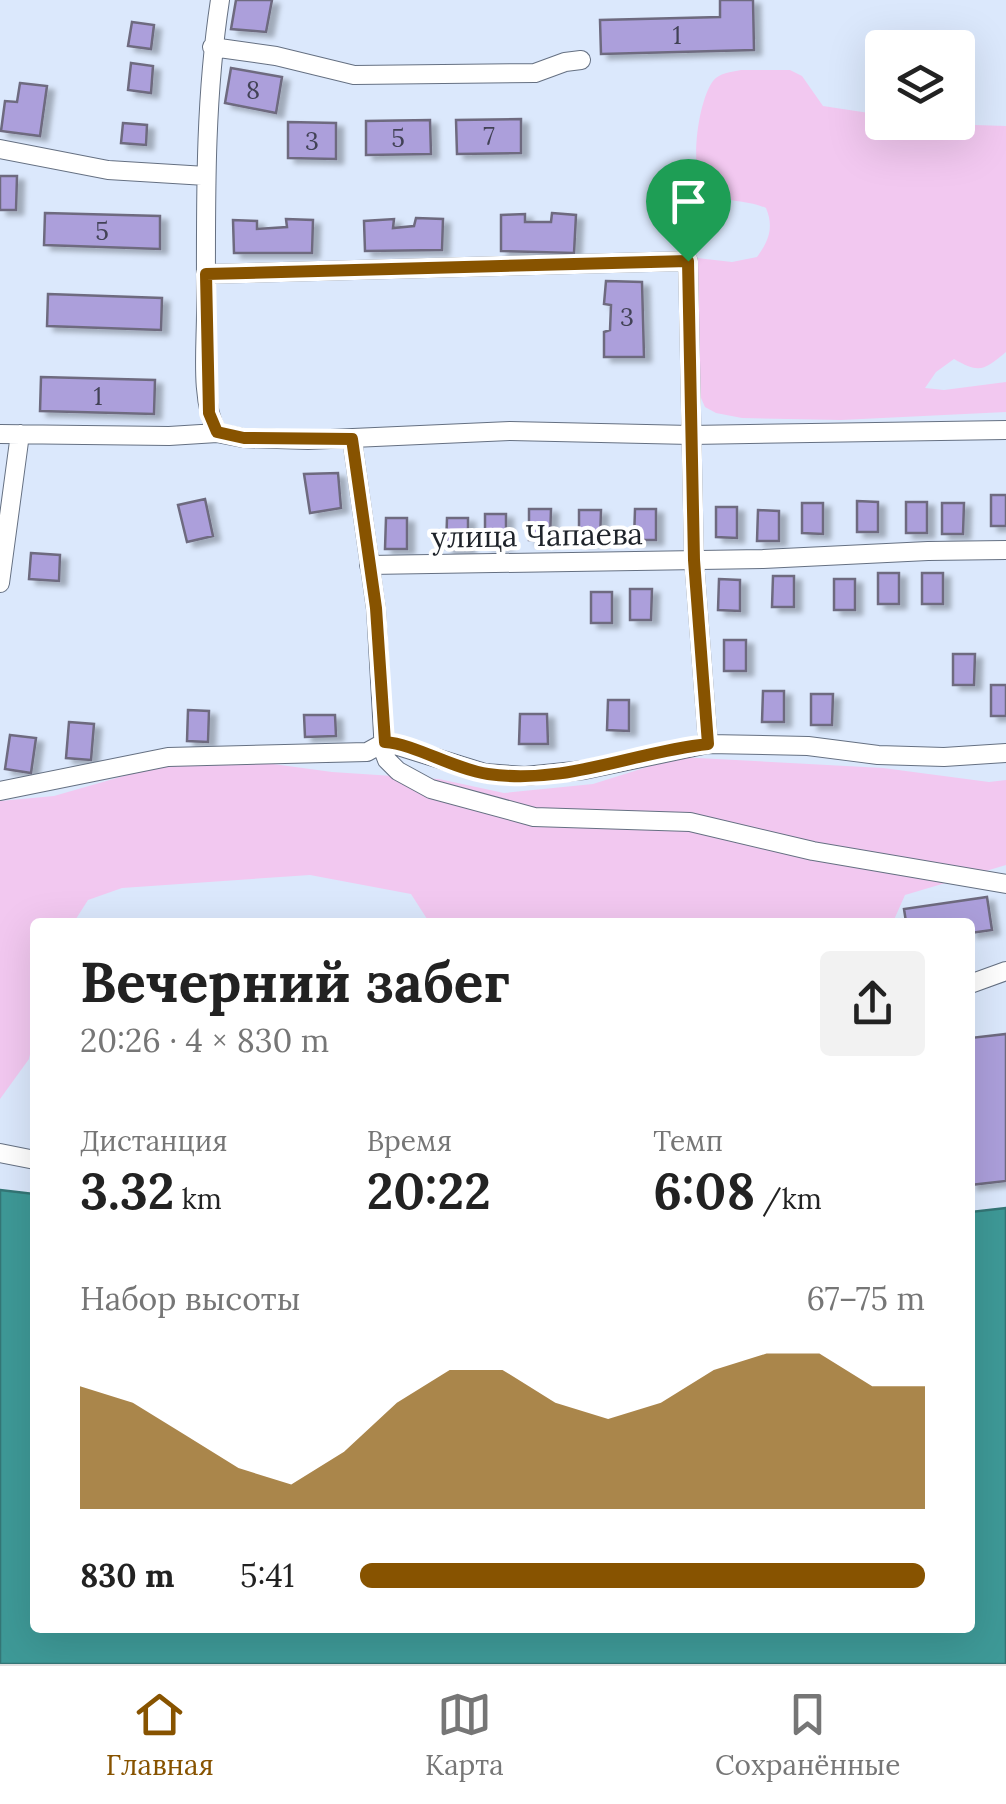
<!DOCTYPE html>
<html lang="ru">
<head>
<meta charset="utf-8">
<style>
  :root { --surface:#fff; --page:#f2f2f2; --text:#222; --muted:#767676; --line:#e0e0e0; --accent:#875300 }
  body { margin:0; font-family:Lora,serif; background:var(--page); color:var(--text); height:100vh; display:flex; flex-direction:column; font-size:38px; white-space:nowrap }
  * { box-sizing:border-box; margin:0 }
  p { font-size:32px; color:var(--muted) }
  .icon { flex:none; width:55px; height:55px; fill:none; stroke:currentColor; stroke-width:2; stroke-linecap:round; stroke-linejoin:round }
  .map { position:relative; flex:1; overflow:hidden }
  .details { position:absolute; left:30px; top:918px; width:945px; height:715px; display:flex; flex-direction:column; background:var(--surface); border-radius:10px; box-shadow:0 10px 40px #0002 }
  .details>* { flex:none }
  .tools { position:absolute; left:865px; top:30px; display:grid; gap:20px }
  .tools a { display:grid; place-items:center; width:110px; height:110px; border-radius:10px; background:var(--surface); box-shadow:0 10px 40px #0002; font-size:50px }
  .pin { position:absolute; display:grid; place-items:center; width:85px; height:85px; color:#fff; margin:-102px -42px; border-radius:50% 50% 50% 0; rotate:-45deg; box-shadow:0 0 10px #0007 }
  .pin .icon { rotate:45deg }
  .round { display:grid; place-items:center; flex:none; width:105px; height:105px; border-radius:10px; background:var(--page) }
  .overview { display:flex; align-items:center; justify-content:space-between; height:170px; padding:0 50px }
  h1 { font-size:55px; font-weight:800; line-height:75px }
  .figures { display:grid; grid-template-columns:repeat(3,1fr); gap:15px; height:170px; padding:10px 50px }
  .figures div { display:grid; align-content:center }
  .figures b { font-size:50px; font-weight:800 }
  .figures small { font-size:28px; font-weight:400 }
  .figures p { font-size:28px }
  .chart { height:280px; padding:20px 50px }
  .chart p { display:flex; justify-content:space-between }
  .chart svg { width:100%; height:180px; margin-top:10px; fill:var(--accent); opacity:.7 }
  ul { padding:0 50px; list-style:none; font-size:32px }
  li { display:grid; grid-template-columns:160px 120px 1fr; align-items:center; height:75px }
  li i { height:25px; border-radius:12px; background:var(--accent) }
  .tab-bar { display:flex; justify-content:space-around; align-items:center; height:140px; border-top:2px solid var(--line); background:var(--surface); font-size:28px; color:var(--muted) }
  .tab-bar a { display:grid; justify-items:center; gap:5px }
  .tab-bar .selected { color:var(--accent) }
  .map>svg:first-child { display:block }
  .green { fill:#f2c8f0 }
  .water { fill:#3e9997; stroke:#347676; stroke-width:2.5 }
  .building { fill:#ac9fdb; stroke:#6e6b7f; stroke-width:2.5; filter:url(#shadow) }
  .lines { fill:none; stroke-linecap:round; stroke-linejoin:round }
  .street-casing { stroke:#657082; stroke-width:20 }
  .street { stroke:#fff; stroke-width:18 }
  .route-casing { stroke:#fff; stroke-width:20 }
  .route { stroke:#875300; stroke-width:12 }
  .labels { text-anchor:middle; dominant-baseline:central; stroke-width:8; stroke-linejoin:round; paint-order:stroke }
  .number-label { font-size:25px; fill:#424256 }
  .street-label { font-size:30px; fill:#1e232a; stroke:#fff }
</style>
</head>
<body>
<div class="map">
<svg width="1006" height="1664" viewBox="0 0 1006 1664">
  <defs>
    <filter id="shadow"><feDropShadow dx="7" dy="4.5" stdDeviation="2.5" flood-color="#0004"/></filter>
  </defs>
  <rect width="100%" height="100%" fill="#dbe8fc"/>
  <path class="green" d="M741 70H790L802 76 823 106 882 115V122L1006 126V352C984 370 980 374 954 359L936 372 925 388 944 390 1006 382V412L841 420 742 418 716 413 705 407 697 389V258L732 262 757 257C769 241 774 227 766 208 749 200 716 201 707 193 687 175 698 101 713 81 719 73 731 72 741 70Z
    M679 757 883 768 989 782 1006 780V865L905 895 893 922H429L411 894 310 875 122 888 88 900 74 922H35V1029L29 1059 0 1099V801L54 796 155 767 251 761 332 772 439 779 504 793 593 784Z"/>
  <path class="water" d="M0 1190 35 1194V1628H970V1212L1006 1208V1664H0Z"/>
  <path class="building" d="M236 0H272L266 32 231 29Z
    M720 0H753L754 50 601 54 600 20 720 17Z
    M132 22 154 25 151 49 128 46Z
    M131 63 153 66 151 93 128 90Z
    M231 68 282 77 276 113 225 103Z
    M20 83 47 86 40 136 1 131 5 101 17 102Z
    M521 119V153L457 154 456 120Z
    M430 120 431 154 366 155V121Z
    M288 122 336 123V159L288 158Z
    M123 123 147 125 146 145 121 143Z
    M0 176H17L16 210H0Z
    M45 213 160 216V249L44 245Z
    M552 213 576 215 574 253 501 251V215L525 214V222H551Z
    M416 218 443 219 442 250 365 251 364 221 394 219 393 228 414 226Z
    M286 219 313 220 312 253H234L233 220 257 221V229L287 227Z
    M606 281 642 282 644 357H604V332L610 330 611 305 604 304Z
    M48 294 162 298 161 330 47 326Z
    M41 377 155 380 154 414 40 411Z
    M338 473 341 508 310 513 304 474Z
    M991 495H1006V526H991Z
    M205 499 213 536 187 542 178 505Z
    M857 501 878 502V532H857Z
    M906 502H927V533H906Z
    M802 503H823V534L802 533Z
    M942 503H964L963 534H942Z
    M716 507H737V538L716 537Z
    M529 509H551L550 540H529Z
    M635 509H656V540H634Z
    M579 510H601L600 541H579Z
    M758 510 779 511V541H757Z
    M485 514H506V545H485Z
    M386 518H407V549H385Z
    M447 518H468V549H446Z
    M31 553 60 555 59 581 29 579Z
    M878 573H899V604H878Z
    M922 573H943V604H922Z
    M773 576H794V607H772Z
    M719 579 740 580V611L718 610Z
    M834 579H855V610H834Z
    M630 589H652L651 620H630Z
    M591 592H612V623H591Z
    M724 640H746V671H724Z
    M953 654H975L974 685H953Z
    M991 685H1006V716H991Z
    M763 691H784V722H762Z
    M811 694H833L832 725H811Z
    M608 700H629V731L607 730Z
    M188 710 209 711 208 742 187 741Z
    M520 714H547L548 744H519Z
    M304 715H335L336 736 305 737Z
    M69 722 94 724 91 760 66 758Z
    M10 735 36 738 31 773 5 769Z
    M987 897 992 930 970 933V922H906L904 909Z
    M1006 1034V1181L970 1185V1038Z"/>
  <g class="lines">
    <g class="street-casing">
      <path id="street" d="M212 47 276 56 354 75 535 73 565 62 581 60
        M0 149 108 170 206 176
        M206 274 688 261 694 560 708 744
        M217 433C200 399 206 349 206 312 206 207 204 104 220 0
        M0 434 169 436 217 433 243 438 308 440 510 431 691 435 1006 430
        M352 439 376 609 384 752 387 760 398 771 431 789 534 817 690 822 813 851 1006 884
        M369 565 763 559 928 551 1006 550
        M0 583 20 434
        M385 742 485 773 525 776 584 770 708 744 808 746 878 755 944 757 1006 753
        M0 791 168 757 367 752 385 742
        M970 984 1006 971
        M0 1153 35 1160"/>
    </g>
    <use href="#street" class="street"/>
  </g>
  <g class="lines">
    <g class="route-casing">
      <path id="route" d="M688 261 694 560 708 744C633 752 567 785 488 774 453 769 415 744 385 742L376 608 352 439 244 438 217 432 209 413 206 274Z"/>
    </g>
    <use href="#route" class="route"/>
  </g>
  <g class="labels">
    <g class="number-label">
      <text x="677" y="35">1</text>
      <text x="253" y="90">8</text>
      <text x="489" y="136">7</text>
      <text x="398" y="138">5</text>
      <text x="312" y="141">3</text>
      <text x="102" y="231">5</text>
      <text x="627" y="317">3</text>
      <text x="98" y="396">1</text>
    </g>
    <g class="street-label">
      <text transform="translate(537 535) rotate(-1)">улица Чапаева</text>
    </g>
  </g>
</svg>
<div class="tools">
<a><svg class="icon" aria-label="layers" viewBox="0 0 24 24"><path d="M12 4l9 5-9 5-9-5zM3 14l9 5 9-5"/></svg></a>
</div>
<div class="pin" style="left:688px;top:261px;background:#1e9e55"><svg class="icon" aria-label="arrive" viewBox="0 0 24 24"><path d="M6 21V4h12l-3 4 3 4H6"/></svg></div>
<section class="details">
<div class="overview"><div><h1>Вечерний забег</h1><p>20:26 · 4 × 830 m</p></div><a class="round"><svg class="icon" aria-label="share" viewBox="0 0 24 24"><path d="M12 15V3M7 8l5-5 5 5M5 13v7h14v-7"/></svg></a></div>
<div class="figures">
<div><p>Дистанция</p><b>3.32<small> km</small></b></div>
<div><p>Время</p><b>20:22</b></div>
<div><p>Темп</p><b>6:08<small> /km</small></b></div>
</div>
<div class="chart"><p><span>Набор высоты</span>67–75 m</p>
<svg viewBox="0 0 160 44" preserveAspectRatio="none"><path d="M0 44V14L10 18L20 26L30 34L40 38L50 30L60 18L70 10L80 10L90 18L100 22L110 18L120 10L130 6L140 6L150 14L160 14V44z"/></svg>
</div>
<ul>
<li><b>830 m</b>5:41<i style="width:100%"></i></li>
</ul>
</section>
</div>
<nav class="tab-bar">
<a class="selected"><svg class="icon" aria-label="home" viewBox="0 0 24 24"><path d="M3 11l9-7 9 7M6 9v11h12V9"/></svg>Главная</a>
<a><svg class="icon" aria-label="map" viewBox="0 0 24 24"><path d="M3 6l6-2 6 2 6-2v14l-6 2-6-2-6 2zM9 4v14M15 6v14"/></svg>Карта</a>
<a><svg class="icon" aria-label="saved" viewBox="0 0 24 24"><path d="M7 4h10v16l-5-4-5 4z"/></svg>Сохранённые</a>
</nav>
</body>
</html>
